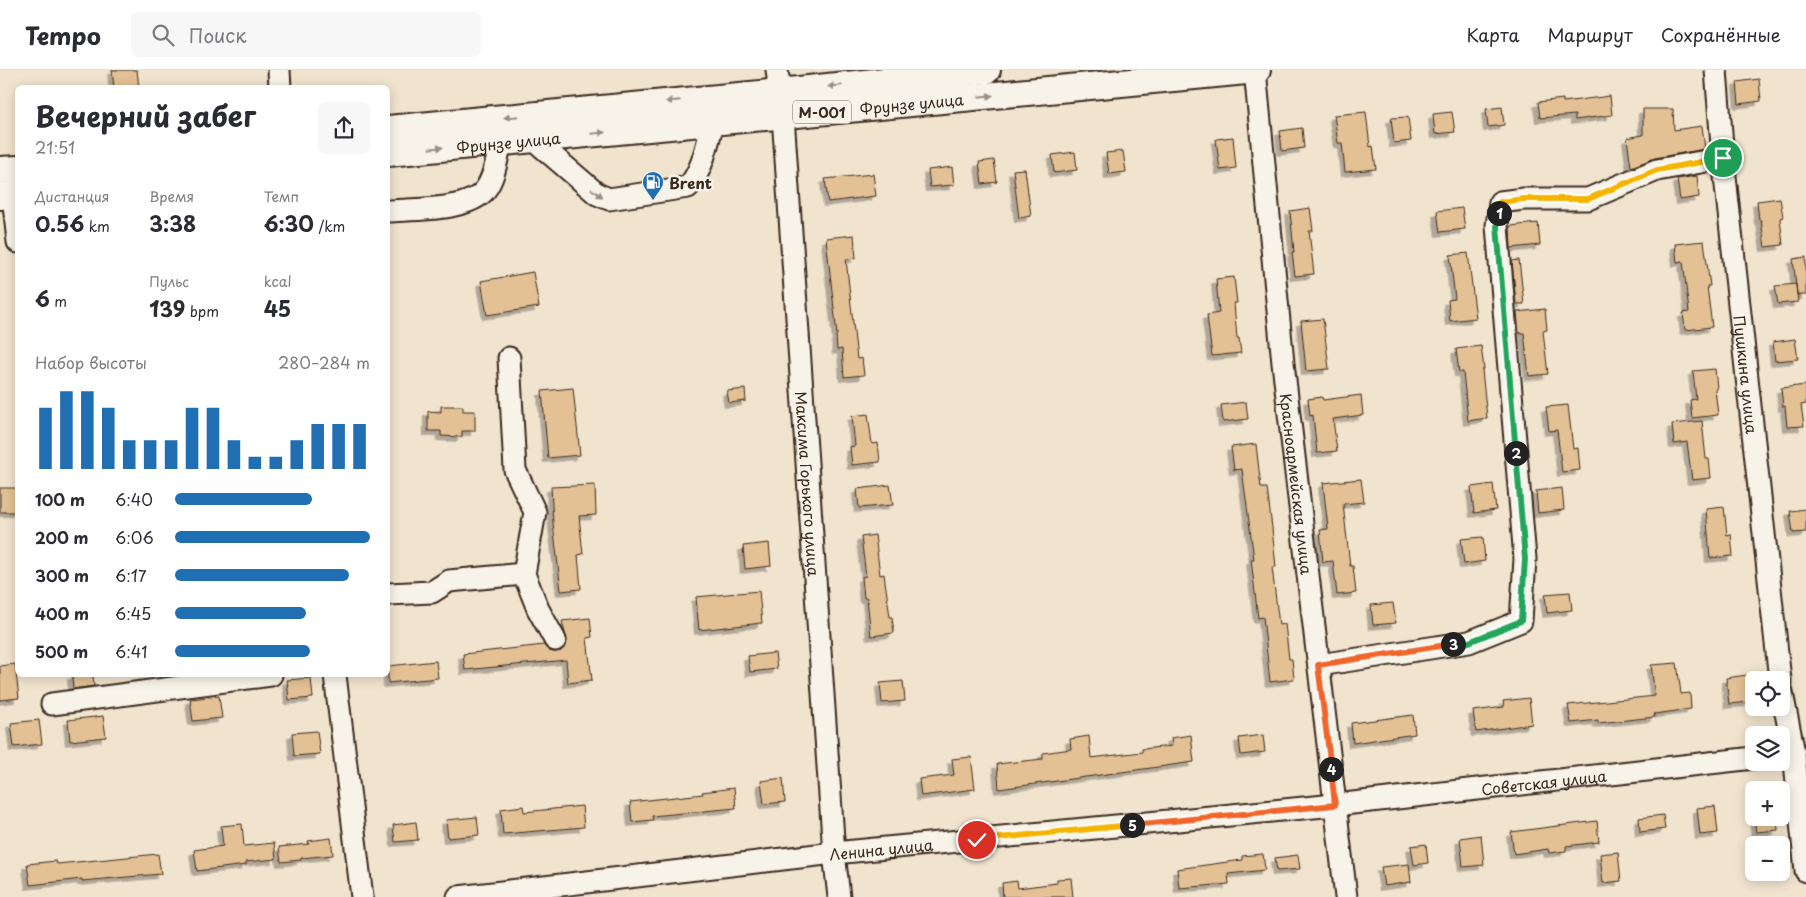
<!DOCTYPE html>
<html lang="ru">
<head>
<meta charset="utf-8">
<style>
  :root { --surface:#fff; --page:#f7f7f7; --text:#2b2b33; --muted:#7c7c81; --line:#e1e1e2; --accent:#1f6fb2 }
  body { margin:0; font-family:"Playpen Sans",sans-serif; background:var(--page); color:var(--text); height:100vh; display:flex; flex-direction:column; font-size:19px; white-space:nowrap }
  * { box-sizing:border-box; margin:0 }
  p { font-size:16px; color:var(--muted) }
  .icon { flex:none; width:28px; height:28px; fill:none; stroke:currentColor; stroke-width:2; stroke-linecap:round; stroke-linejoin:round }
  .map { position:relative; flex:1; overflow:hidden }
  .side { position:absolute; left:15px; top:15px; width:375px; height:592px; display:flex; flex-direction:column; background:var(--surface); border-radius:8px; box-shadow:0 2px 12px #0003 }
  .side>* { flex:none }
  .controls { position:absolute; left:1745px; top:601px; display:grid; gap:10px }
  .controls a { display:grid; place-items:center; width:45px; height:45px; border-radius:8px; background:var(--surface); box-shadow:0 2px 12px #0003; font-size:25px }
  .pin { position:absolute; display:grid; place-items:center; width:42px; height:42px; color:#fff; margin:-21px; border:2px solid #fff; border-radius:50%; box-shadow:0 1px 5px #0007 }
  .km { position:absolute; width:25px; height:25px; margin:-12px; border-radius:50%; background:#222; color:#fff; font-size:14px; line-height:25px; text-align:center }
  .round { display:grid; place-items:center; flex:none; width:52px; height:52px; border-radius:8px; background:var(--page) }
  .head { display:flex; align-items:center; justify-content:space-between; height:85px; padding:0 20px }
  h1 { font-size:28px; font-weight:700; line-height:38px }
  .stats { display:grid; grid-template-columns:repeat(3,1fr); gap:8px; height:85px; padding:5px 20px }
  .stats div { display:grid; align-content:center }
  .stats b { font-size:21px; font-weight:700 }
  .stats small { font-size:14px; font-weight:400 }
  .stats p { font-size:14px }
  .chart { height:140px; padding:10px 20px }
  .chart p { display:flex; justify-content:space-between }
  .chart svg { width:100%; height:90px; margin-top:5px; stroke:var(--accent); stroke-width:6 }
  ul { padding:0 20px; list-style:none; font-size:16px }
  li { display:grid; grid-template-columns:80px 60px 1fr; align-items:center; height:38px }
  li i { height:12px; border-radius:6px; background:var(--accent) }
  header { display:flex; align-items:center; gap:30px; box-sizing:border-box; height:70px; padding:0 25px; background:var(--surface); border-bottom:1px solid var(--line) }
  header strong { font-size:24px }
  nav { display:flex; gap:28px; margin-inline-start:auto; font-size:18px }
  .search { width:350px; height:45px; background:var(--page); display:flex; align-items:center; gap:12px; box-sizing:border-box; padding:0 18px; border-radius:8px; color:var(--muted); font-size:19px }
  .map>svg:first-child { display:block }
  .building { fill:#e3c195; stroke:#3b2a1e; filter:url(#shadow) }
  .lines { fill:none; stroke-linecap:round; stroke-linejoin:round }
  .minor-casing { stroke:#3b2a1e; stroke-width:25 }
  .major-casing { stroke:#3b2a1e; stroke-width:30 }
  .minor { stroke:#f7f3e8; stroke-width:21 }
  .major { stroke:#f7f3e8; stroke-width:26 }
  .oneway { fill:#998e83 }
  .split-1-casing { stroke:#fff; stroke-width:10 }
  .split-2-casing { stroke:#fff; stroke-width:10 }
  .split-3-casing { stroke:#fff; stroke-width:10 }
  .split-4-casing { stroke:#fff; stroke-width:10 }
  .split-5-casing { stroke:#fff; stroke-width:10 }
  .split-6-casing { stroke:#fff; stroke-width:10 }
  .split-1 { stroke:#f5b400; stroke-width:6 }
  .split-2 { stroke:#22a559; stroke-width:6 }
  .split-3 { stroke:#22a559; stroke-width:6 }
  .split-4 { stroke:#f0652b; stroke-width:6 }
  .split-5 { stroke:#f0652b; stroke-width:6 }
  .split-6 { stroke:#f5b400; stroke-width:6 }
  .labels { text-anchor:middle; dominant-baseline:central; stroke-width:5; stroke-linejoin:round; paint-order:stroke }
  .shield { fill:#f7f3e8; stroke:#73665b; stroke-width:1 }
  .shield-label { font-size:14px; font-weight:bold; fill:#3b2a1e }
  .street-label { font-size:15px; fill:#3b2a1e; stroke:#f7f3e8 }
  .poi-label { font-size:15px; font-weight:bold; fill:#3b2a1e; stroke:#f7f3e8; text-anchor:start }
</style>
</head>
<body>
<header>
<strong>Tempo</strong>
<div class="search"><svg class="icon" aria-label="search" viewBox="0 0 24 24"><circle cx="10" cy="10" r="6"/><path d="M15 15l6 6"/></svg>Поиск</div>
<nav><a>Карта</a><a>Маршрут</a><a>Сохранённые</a></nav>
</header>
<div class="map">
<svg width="1806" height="827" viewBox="0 0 1806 827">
  <defs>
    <filter id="shadow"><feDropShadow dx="-4.5" dy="4.5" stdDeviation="0" flood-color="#0004"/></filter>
  </defs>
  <rect width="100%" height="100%" fill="#f1e4cf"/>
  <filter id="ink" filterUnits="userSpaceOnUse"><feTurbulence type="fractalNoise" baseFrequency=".02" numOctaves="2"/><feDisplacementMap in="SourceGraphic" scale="10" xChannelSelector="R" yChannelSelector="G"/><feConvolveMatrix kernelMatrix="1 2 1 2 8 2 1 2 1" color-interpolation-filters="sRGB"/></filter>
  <g filter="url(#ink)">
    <path class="building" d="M112 0H137L139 18H114Z
      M1759 9 1761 31 1739 34 1737 12Z
      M1610 26 1612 45 1575 50V45L1540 48 1538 32 1563 29V32Z
      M1502 37 1504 55 1488 57 1486 39Z
      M1643 39H1673L1674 60 1702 56 1705 79 1655 88 1631 97 1627 68 1643 65Z
      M1366 42 1370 77 1373 76 1376 99 1345 102 1342 73H1338L1334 45Z
      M1452 42 1455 62 1435 64 1433 44Z
      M1408 47 1411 71 1394 73 1391 48Z
      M1302 58 1304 78 1282 81 1280 61Z
      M1233 67 1236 98 1220 100 1216 69Z
      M1123 81 1126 102 1109 104 1106 83Z
      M1075 82 1077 100 1054 103 1052 85Z
      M994 90 997 112 982 114 979 92Z
      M952 97 954 115 930 117 928 100Z
      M1025 99 1031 146 1019 148 1013 100Z
      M873 104 876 126 828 132 825 109Z
      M1697 106 1699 127 1680 130 1677 109Z
      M1780 128 1783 147 1780 148 1783 175 1765 177 1761 150H1759L1757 131Z
      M1310 138 1313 161H1309L1314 204 1295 206 1292 182H1294L1290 141Z
      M1462 138 1465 159 1440 162 1437 141Z
      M1538 153 1540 175 1511 178 1510 156Z
      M854 165 856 188 846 189 857 289 862 288 864 305 844 307 842 279 837 280 836 266 837 265 826 168Z
      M1704 171 1710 216H1707L1712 257 1685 260 1683 243 1689 242 1683 191 1677 192 1675 174Z
      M1468 183 1476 248 1450 251 1448 230 1455 229 1450 185Z
      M1806 187V225H1797L1793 189Z
      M1519 190 1524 234H1516L1512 191Z
      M533 202 539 237 487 245 481 211Z
      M1234 207 1237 233H1234L1237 268H1239L1241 283 1212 286 1207 245 1219 243 1216 209Z
      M1796 214 1798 232 1778 234 1775 216Z
      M1545 239 1547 260 1543 261 1548 304 1529 306 1524 263H1519L1517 242Z
      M1323 249 1329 299 1306 301 1301 251Z
      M1795 269 1798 289 1775 291 1773 272Z
      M1481 276 1484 299 1482 300 1487 348 1468 351 1463 302H1459L1456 279Z
      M1715 299 1717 318 1715 319 1718 345 1692 348 1690 330 1696 329 1693 301Z
      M1806 315V334L1801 335 1804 356 1787 357 1785 336 1783 337 1781 318Z
      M573 318 580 385 548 388 542 321Z
      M745 319 746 331 729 333 727 321Z
      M1361 325 1363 345 1333 349 1337 381 1317 383 1313 345 1310 346 1308 329 1322 327 1323 330Z
      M1246 332 1248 349 1223 352 1221 335Z
      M1568 335 1573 379 1578 378 1580 400 1562 402 1557 360 1549 361 1546 337Z
      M441 336H463V341H475V361H462V367L441 366V361H428V341L441 342Z
      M868 344 872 374 878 373 880 392 852 395 850 377 855 376 852 346Z
      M1702 351 1706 389H1709L1711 408 1692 410 1687 372 1674 374 1672 354Z
      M1256 374 1261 418H1267L1272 458 1276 497H1272L1279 555 1285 554 1289 589H1292L1294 609 1270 612 1263 547 1258 548 1251 489H1254L1242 399 1234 400 1231 377Z
      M1361 409 1364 432 1343 434 1350 496H1353L1356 523 1337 525 1333 491 1323 492 1320 460 1328 459 1323 413Z
      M1493 414 1496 440 1474 443 1471 417Z
      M595 415 596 445 579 446 583 484 578 485 581 519 561 521 553 453 551 417Z
      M890 415 893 435 859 438 857 419Z
      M0 418H18V442H0Z
      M1562 418 1564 440 1538 443 1536 421Z
      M1724 437 1727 465 1731 464 1733 486 1710 488 1706 439Z
      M1806 439V462L1793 463 1790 441Z
      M875 465 880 505 884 504 890 547H892L894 563 871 566 867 528H864L862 507 866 506 861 467Z
      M1483 467 1485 491 1464 494 1461 469Z
      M769 473 771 496 745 499 743 476Z
      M759 521 762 553 699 560 696 527Z
      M1570 522 1572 540 1547 543 1545 524Z
      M1393 533 1396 553 1373 555 1371 535Z
      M590 548 592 567 587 568 592 610 568 613 566 590 465 600 463 584 544 575 549 581 555 582 561 581 565 577 567 571 562 551Z
      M775 583 777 599 750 602 748 586Z
      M436 591 438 608 388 613V596Z
      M1677 593 1681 624 1690 623 1691 639 1654 644 1655 647 1627 650 1598 653V650L1571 653 1568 635 1655 626 1651 595Z
      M15 594 19 628 0 630V596Z
      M72 605H93L94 616 73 619Z
      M1747 605 1750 632 1729 634 1726 608Z
      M311 608 313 628 289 630 287 610Z
      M903 611 905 631 882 633 880 613Z
      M219 626 222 648 193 651 190 629Z
      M1529 628 1532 654 1476 662 1473 641 1504 637 1503 631Z
      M1413 645 1415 664 1353 673 1351 653Z
      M103 646 106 667 70 671 68 650Z
      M39 650 42 674 14 677 11 653Z
      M317 661 320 684 294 686 292 663Z
      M1191 665 1194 692 999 719 997 694 1043 689V683L1071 679 1070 669 1089 666 1091 688 1142 682V679L1172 676 1171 668Z
      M1263 665 1265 682 1241 685 1239 668Z
      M971 687 975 719 921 726 919 709 954 705 952 689Z
      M783 708 785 732 764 734 761 711Z
      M734 718 736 738 652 746 653 750 632 752 630 732 703 724 702 722Z
      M523 736 524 742 582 736 584 757 503 764 501 739Z
      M1715 736 1718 763 1700 765 1697 738Z
      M1663 745 1665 759 1640 762 1639 748Z
      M477 747 479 765 448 768 446 750Z
      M1754 748H1777L1778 760 1756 762Z
      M1597 751 1599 772 1566 776V781L1549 783 1548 779 1514 784 1511 762Z
      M416 752 418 770 395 772 393 755Z
      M242 754 244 776 274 773 276 789 246 792V795L197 801 194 780 223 776 221 756Z
      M1481 765 1484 795 1463 797 1460 768Z
      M331 768 333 785 301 788V790L281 792 279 777 309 774 308 771Z
      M1426 774 1428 793 1414 795 1411 776Z
      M1618 782 1621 811 1603 813 1600 784Z
      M158 784 161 804 82 811V809L30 815 27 794 56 791 57 794Z
      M1263 784 1265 800 1228 804 1229 814 1179 818 1177 799 1242 790V786Z
      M1298 785 1300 799 1277 801 1275 788Z
      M1409 794 1411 812 1384 816 1381 797Z
      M1071 808 1073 827H1003L1002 813 1017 811 1018 818 1057 813V809Z"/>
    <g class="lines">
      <g class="minor-casing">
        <g id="minor">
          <path d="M279 0 280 18"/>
          <path id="s1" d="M777 0 783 46 834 783 839 827"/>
          <path id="s2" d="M1255 0 1283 293 1346 827"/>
          <path id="s3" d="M1716 0 1723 88 1780 610"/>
          <path d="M533 69 597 124 609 129 688 117C703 100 707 74 713 53"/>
          <path d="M13 124 18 172"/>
          <path d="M388 141C413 139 469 141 485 120 495 107 497 87 501 72"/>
          <path d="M509 288 515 400 535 442 524 504"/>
          <path d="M388 524 432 522 449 511 524 504 538 539 555 570"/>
          <path d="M1319 595 1469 572 1521 551 1525 489 1497 156 1500 132 1524 129H1588L1657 100 1723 88"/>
          <path d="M335 605 362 827"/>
          <path d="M1781 618 1794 683 1806 801"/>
          <path d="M52 634 271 605"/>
          <path id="s4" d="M458 827 834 783 1335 735 1754 688"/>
        </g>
      </g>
      <g class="major-casing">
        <g id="major">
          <path d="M388 59 780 22 987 0"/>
          <path id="s5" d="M388 83 1257 0"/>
          <path d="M0 100 18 99"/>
          <path d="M0 126 18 124"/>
        </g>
      </g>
      <use href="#minor" class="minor"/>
      <use href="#major" class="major"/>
    </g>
    <defs><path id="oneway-solid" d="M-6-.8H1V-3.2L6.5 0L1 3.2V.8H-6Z" transform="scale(1.25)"/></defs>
    <g class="oneway">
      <use href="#oneway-solid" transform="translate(835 16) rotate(174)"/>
      <use href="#oneway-solid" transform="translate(986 26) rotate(-6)"/>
      <use href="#oneway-solid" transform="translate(673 31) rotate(175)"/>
      <use href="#oneway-solid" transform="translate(511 47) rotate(174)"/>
      <use href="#oneway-solid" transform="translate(598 63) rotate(-5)"/>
      <use href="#oneway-solid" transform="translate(436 78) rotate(-6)"/>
      <use href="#oneway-solid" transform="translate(597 123) rotate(35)"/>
    </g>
  </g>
  <g class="lines" filter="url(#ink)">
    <g class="split-1-casing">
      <path id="split-1" d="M1499 143 1500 132 1524 129H1588L1657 100 1723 88"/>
    </g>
    <g class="split-2-casing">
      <path id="split-2" d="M1499 143 1497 156 1516 383"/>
    </g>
    <g class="split-3-casing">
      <path id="split-3" d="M1453 574 1469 572 1521 551 1525 489 1516 383"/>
    </g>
    <g class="split-4-casing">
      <path id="split-4" d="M1331 699 1318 595 1453 574"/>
    </g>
    <g class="split-5-casing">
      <path id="split-5" d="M1132 755 1335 735 1331 699"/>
    </g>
    <g class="split-6-casing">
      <path id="split-6" d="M977 770 1132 755"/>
    </g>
    <use href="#split-1" class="split-1"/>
    <use href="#split-2" class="split-2"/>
    <use href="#split-3" class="split-3"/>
    <use href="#split-4" class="split-4"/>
    <use href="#split-5" class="split-5"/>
    <use href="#split-6" class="split-6"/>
  </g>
  <defs>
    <g id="fuel-pin" transform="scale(1.125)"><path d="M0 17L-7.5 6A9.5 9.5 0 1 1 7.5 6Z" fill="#1f6fb2" stroke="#f7f3e8"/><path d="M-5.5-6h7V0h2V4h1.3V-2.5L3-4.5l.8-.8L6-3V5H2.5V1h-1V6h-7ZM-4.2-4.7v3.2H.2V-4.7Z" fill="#fff"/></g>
  </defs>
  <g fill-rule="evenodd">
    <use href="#fuel-pin" x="653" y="112"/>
  </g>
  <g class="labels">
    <rect class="shield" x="793" y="30.5" width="58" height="23" rx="4"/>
    <g class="shield-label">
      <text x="822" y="42">M-001</text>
    </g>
    <g class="street-label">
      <text stroke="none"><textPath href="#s5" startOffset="526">Фрунзе улица</textPath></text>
      <text stroke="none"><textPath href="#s5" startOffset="121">Фрунзе улица</textPath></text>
      <text stroke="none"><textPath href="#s3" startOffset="306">Пушкина улица</textPath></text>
      <text stroke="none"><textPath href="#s1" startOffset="415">Максима Горького улица</textPath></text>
      <text stroke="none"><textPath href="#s2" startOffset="416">Красноармейская улица</textPath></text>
      <text stroke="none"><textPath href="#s4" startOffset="1092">Советская улица</textPath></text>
      <text stroke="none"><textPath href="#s4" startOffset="426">Ленина улица</textPath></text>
    </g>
    <g class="poi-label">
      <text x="669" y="112">Brent</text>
    </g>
  </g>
</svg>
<div class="controls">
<a><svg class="icon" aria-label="locate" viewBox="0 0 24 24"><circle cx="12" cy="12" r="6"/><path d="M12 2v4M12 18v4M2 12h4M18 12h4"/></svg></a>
<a><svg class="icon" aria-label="layers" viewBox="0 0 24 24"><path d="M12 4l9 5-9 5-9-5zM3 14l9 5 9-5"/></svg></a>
<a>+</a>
<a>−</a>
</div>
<div class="pin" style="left:1723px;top:88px;background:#1e9e55"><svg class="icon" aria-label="arrive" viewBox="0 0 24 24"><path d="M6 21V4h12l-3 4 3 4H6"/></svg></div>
<div class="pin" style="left:977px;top:770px;background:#d93025"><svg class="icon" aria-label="check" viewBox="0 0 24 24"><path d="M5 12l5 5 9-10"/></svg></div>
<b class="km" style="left:1499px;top:143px">1</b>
<b class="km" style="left:1516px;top:383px">2</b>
<b class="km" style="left:1453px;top:574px">3</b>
<b class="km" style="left:1331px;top:699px">4</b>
<b class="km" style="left:1132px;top:755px">5</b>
<section class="side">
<div class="head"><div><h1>Вечерний забег</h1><p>21:51</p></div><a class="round"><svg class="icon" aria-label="share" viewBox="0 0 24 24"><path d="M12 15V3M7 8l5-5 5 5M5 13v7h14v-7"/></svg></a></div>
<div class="stats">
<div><p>Дистанция</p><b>0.56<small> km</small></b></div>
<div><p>Время</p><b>3:38</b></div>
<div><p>Темп</p><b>6:30<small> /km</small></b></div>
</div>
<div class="stats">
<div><b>6<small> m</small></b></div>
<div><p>Пульс</p><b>139<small> bpm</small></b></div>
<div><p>kcal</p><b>45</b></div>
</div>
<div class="chart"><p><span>Набор высоты</span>280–284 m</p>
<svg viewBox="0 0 160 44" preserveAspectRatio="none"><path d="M5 44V14M15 44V6M25 44V6M35 44V14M45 44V30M55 44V30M65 44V30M75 44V14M85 44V14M95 44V30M105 44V38M115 44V38M125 44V30M135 44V22M145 44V22M155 44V22"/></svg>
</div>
<ul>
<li><b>100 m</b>6:40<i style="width:70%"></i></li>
<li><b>200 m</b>6:06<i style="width:100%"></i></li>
<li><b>300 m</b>6:17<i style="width:89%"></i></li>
<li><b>400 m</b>6:45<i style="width:67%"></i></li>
<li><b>500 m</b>6:41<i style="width:69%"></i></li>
</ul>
</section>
</div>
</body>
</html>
